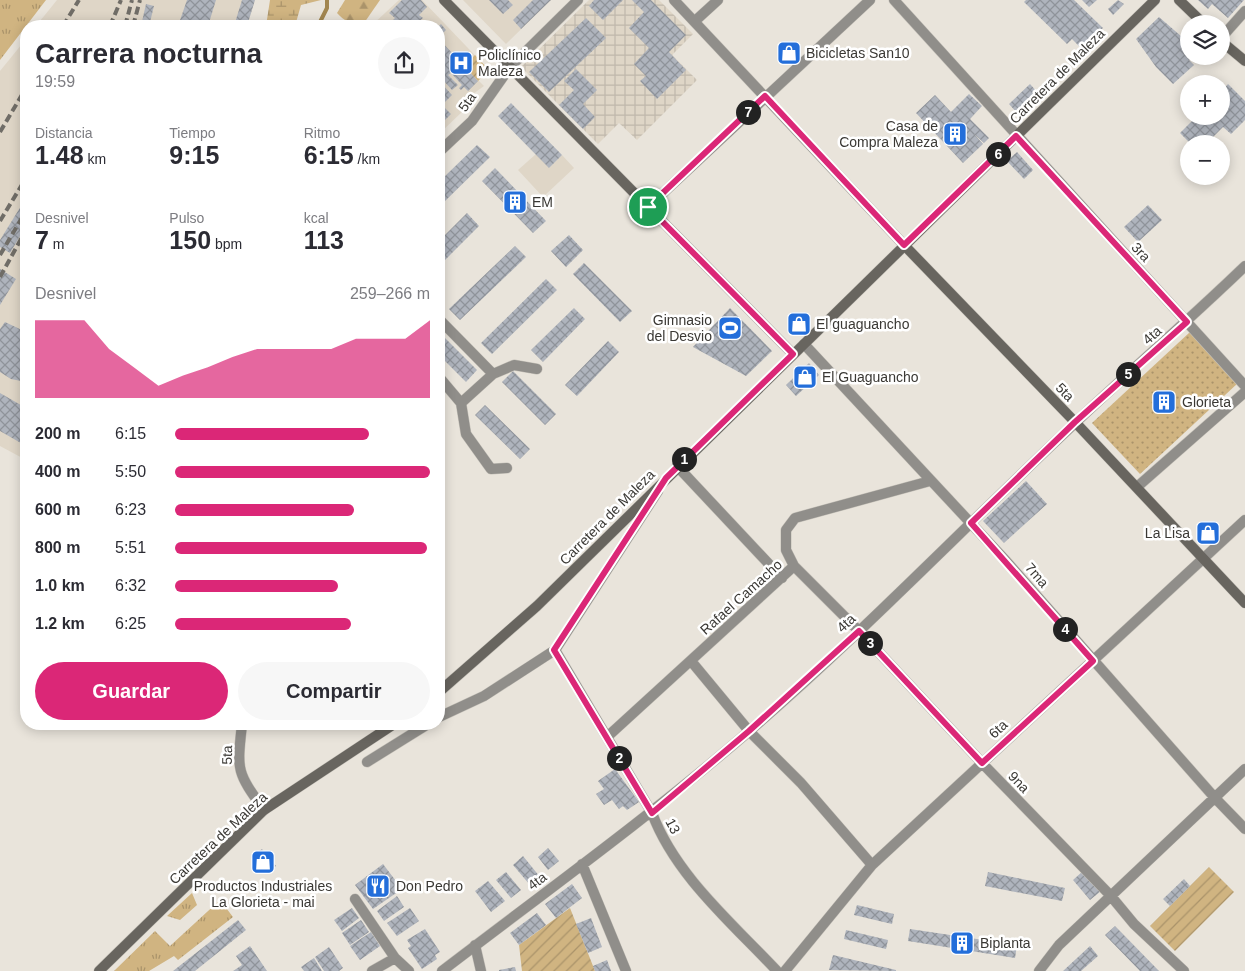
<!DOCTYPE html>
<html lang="es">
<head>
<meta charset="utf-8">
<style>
  :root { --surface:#fff; --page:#f7f7f7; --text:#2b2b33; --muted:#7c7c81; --accent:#db2777 }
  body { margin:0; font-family:Arial,sans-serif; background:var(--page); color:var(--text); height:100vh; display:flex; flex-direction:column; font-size:19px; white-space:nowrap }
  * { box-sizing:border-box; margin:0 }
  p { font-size:16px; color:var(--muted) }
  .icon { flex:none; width:28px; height:28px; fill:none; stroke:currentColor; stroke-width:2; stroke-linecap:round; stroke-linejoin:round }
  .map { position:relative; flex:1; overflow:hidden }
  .panel { position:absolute; left:20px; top:20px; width:425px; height:710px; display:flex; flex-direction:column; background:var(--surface); border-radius:20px; box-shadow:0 2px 12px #0003 }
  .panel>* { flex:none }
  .buttons { position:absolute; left:1180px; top:15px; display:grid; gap:10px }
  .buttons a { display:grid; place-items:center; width:50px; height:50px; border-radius:50%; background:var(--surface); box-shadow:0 2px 12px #0003; font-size:25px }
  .pin { position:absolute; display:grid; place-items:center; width:42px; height:42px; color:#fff; margin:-21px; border:2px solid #fff; border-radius:50%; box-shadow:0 1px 5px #0007 }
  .km { position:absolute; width:25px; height:25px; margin:-12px; border-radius:50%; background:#222; color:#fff; font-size:14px; line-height:25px; text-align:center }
  .round { display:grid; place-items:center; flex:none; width:52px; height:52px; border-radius:26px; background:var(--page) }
  .overview { display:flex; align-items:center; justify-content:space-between; height:85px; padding:0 15px }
  h1 { font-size:28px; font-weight:700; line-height:38px }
  .metrics { display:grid; grid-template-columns:repeat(3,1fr); gap:8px; height:85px; padding:5px 15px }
  .metrics div { display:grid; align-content:center }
  .metrics b { font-size:25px; font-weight:700 }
  .metrics small { font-size:14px; font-weight:400 }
  .metrics p { font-size:14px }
  .chart { height:140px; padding:10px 15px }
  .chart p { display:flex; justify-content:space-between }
  .chart svg { width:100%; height:90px; margin-top:5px; fill:var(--accent); opacity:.7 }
  .button { display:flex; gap:10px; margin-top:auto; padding:10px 15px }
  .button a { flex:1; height:58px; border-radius:30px; background:var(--accent); color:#fff; font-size:20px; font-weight:700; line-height:58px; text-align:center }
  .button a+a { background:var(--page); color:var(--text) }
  ul { padding:0 15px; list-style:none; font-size:16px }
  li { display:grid; grid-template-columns:80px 60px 1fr; align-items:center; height:38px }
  li i { height:12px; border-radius:6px; background:var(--accent) }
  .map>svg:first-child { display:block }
  .built { fill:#dfd6c7 }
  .industrial { fill:url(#industrial-grid) }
  .grass { fill:url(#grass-tufts) }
  .forest { fill:url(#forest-firs) }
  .wetland { fill:url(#wetland-marsh) }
  .park { fill:url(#park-dots) }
  .garden { fill:url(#garden-furrows) }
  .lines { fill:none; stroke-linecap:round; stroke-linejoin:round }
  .stream { stroke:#a28650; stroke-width:4 }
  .building { fill:url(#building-cross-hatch) }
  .street-casing { stroke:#c6c2ba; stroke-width:11 }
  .secondary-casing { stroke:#c6c2ba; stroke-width:11 }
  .street { stroke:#908e8a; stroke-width:10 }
  .secondary { stroke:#68655f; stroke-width:10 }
  .rail { stroke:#706d67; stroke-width:4; stroke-dasharray:8 4; stroke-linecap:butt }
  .route-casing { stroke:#fff; stroke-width:10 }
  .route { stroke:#db2777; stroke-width:6 }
  .labels { text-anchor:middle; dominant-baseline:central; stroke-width:5; stroke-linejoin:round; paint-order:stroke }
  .poi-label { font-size:14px; fill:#3a3834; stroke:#fff; text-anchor:start }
  .street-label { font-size:14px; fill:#3a3834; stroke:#fff }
</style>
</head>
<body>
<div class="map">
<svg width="1245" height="971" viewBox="0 0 1245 971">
  <defs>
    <pattern id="industrial-grid" width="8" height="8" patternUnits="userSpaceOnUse" patternTransform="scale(1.25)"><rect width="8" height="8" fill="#dfd6c7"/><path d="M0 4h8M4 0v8" fill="none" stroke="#c0b8ac"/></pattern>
    <pattern id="grass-tufts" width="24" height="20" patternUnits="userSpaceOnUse" patternTransform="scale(1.25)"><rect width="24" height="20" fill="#d0b481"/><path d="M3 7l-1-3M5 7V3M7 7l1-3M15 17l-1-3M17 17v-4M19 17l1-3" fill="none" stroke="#aa936a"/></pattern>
    <pattern id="forest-firs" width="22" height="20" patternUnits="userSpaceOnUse" patternTransform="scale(1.25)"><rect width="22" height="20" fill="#d0b481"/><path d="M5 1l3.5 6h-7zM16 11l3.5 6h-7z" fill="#aa936a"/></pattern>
    <pattern id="wetland-marsh" width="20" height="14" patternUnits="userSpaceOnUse" patternTransform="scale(1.25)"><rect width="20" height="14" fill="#d0b481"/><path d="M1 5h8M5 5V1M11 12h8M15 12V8" fill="none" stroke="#aa936a"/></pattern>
    <pattern id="park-dots" width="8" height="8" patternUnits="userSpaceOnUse" patternTransform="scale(1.25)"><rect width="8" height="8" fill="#d0b481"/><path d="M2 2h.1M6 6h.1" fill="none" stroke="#aa936a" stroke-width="1.8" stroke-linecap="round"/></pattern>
    <pattern id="garden-furrows" width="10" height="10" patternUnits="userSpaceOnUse" patternTransform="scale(1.25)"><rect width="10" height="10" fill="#d0b481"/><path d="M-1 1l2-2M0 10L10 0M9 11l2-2" fill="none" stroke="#aa936a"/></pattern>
    <pattern id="building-cross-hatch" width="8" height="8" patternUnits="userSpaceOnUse" patternTransform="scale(1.25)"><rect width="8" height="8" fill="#afb4bd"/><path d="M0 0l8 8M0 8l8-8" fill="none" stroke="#8f939a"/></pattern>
  </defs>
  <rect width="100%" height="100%" fill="#e9e4db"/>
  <path class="built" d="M57 0H255L247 26H36Z
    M399 0H422L489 70 478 80 484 86 466 99 463 111 439 134V26H371Z
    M463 0H551L506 44Z
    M26 39V460L0 446V71Z
    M536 154 549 168 562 155 574 168 543 197 518 170Z"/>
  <path class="industrial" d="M589 0H659L693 34 672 55 697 80 637 140 619 123 598 144 521 67Z"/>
  <path class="grass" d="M0 0H46L0 60Z
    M192 893 197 905 180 920 167 916Z
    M220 900 233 917 178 960 174 956 149 971H114L155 931 170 946Z"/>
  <path class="forest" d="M345 0H380L362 26C352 25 344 21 337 13Z"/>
  <path class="wetland" d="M270 0H321L301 5 295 26H266Z"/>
  <path class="park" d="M1190 332 1238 383 1140 474 1092 423Z"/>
  <path class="garden" d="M475 55 489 70 478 81 464 66Z
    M1209 867 1234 892 1175 951 1150 926Z
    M570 908 595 971H522L519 945Z"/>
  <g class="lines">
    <path class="stream" d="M318 26 327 8V0"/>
  </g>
  <path class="building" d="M187 0H216L208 26H178Z
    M242 0H255L247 26H234Z
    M402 0H421L427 7 419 15 423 18 414 26H387L395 18 389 13Z
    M489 0H508L513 5 503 14Z
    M533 0H551L521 29 513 20Z
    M594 0H623L603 20 589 6Z
    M632 0H651L686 35 669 52 686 70 657 99 640 81 646 76 634 64 649 48 629 28 644 12Z
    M1026 0H1074L1103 28 1082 49 1072 39 1067 44 1024 2Z
    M1082 0H1097L1089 7Z
    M1118 0 1124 4 1113 15 1108 9Z
    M1198 0H1244L1228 18 1212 4 1208 9Z
    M146 4 154 6 149 26H141Z
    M1159 17 1189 43V56H1193L1189 60 1194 65 1173 84 1156 67 1136 39Z
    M586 18 606 38 549 92 529 72Z
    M441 24 446 30 439 37V26Z
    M439 39 478 81 468 91 464 87 461 90 459 88 462 85 451 73 448 75 458 85 452 90 443 80 441 83 452 95 444 103 439 97Z
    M576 69 597 90 583 104 595 117 583 129 559 105 574 90 564 81Z
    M1030 84 1038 93 1017 113 1009 104Z
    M1228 84 1245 101V120L1231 134 1223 127 1206 144H1191L1180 133 1197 116H1221V92Z
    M969 94 982 106 970 119 989 138 984 143 974 134 983 144 963 163 916 113 935 95 951 112Z
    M511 103 562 155 549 168 498 116Z
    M439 108 442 111 445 108 451 114 439 126Z
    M477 145 490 157 443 203 439 198V182Z
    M1017 152 1033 170 1024 179 1007 161Z
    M495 168 546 221 533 233 482 181Z
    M26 198V226L10 253 0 247V240Z
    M1148 205 1162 220 1138 242 1124 227Z
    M467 213 479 226 439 266V241Z
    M569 235 583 250 566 267 551 251Z
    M515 246 526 257 460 320 449 309Z
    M584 263 632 311 620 322 573 274Z
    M0 269 16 279 0 305Z
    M546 279 557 290 492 354 481 343Z
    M574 308 585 319 543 362 531 350Z
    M730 308 772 351 746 376 693 347Z
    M5 322 26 332V382L11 379 0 372V329Z
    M439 332 477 370 466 382 439 355Z
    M608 341 619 352 577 396 565 385Z
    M809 363 819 375 796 396 786 385Z
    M513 371 556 414 545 425 502 382Z
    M0 393 26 408V446L0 431Z
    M1156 402a8 8 0 1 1 16 0a8 8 0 1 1-16 0Z
    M485 405 530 449 520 459 475 415Z
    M1026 481 1047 504 1004 543 983 521Z
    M615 769 639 802 627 810 623 806 619 809 612 800 604 805 596 794 604 789 598 781Z
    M548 848 559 861 548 870 538 857Z
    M262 849 276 866 265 874 251 857Z
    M523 856 540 877 530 885 513 865Z
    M383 864 402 889 373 909 355 885Z
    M1083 871 1101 891 1090 900 1073 880Z
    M506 872 521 890 511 898 496 880Z
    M988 872 1065 888 1062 901 985 886Z
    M1184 879 1190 886 1170 906 1163 899Z
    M488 881 505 901 491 912 475 891Z
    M572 884 582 898 556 918 545 904Z
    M397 896 404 907 384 921 377 911Z
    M857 905 894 914 892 924 854 915Z
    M352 908 359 918 342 931 334 920Z
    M410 908 419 921 397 936 387 923Z
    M537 913 546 925 519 945 510 933Z
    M591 918 602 947 588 953 576 924Z
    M238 920 246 930 195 971H173Z
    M361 920 369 932 350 945 342 933Z
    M1115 926 1159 971H1140L1105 935Z
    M425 929 440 952 435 955 437 959 422 969 408 948 411 946 407 940Z
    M910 929 1017 945 1015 958 908 941Z
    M846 930 888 940 886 949 844 939Z
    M371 932 380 946 360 960 350 946Z
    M250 946 267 971H233L242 965 236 956Z
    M1090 946 1098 956 1081 971H1063Z
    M329 947 343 968 339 971H324L315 957Z
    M833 955 896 970V971L829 970Z
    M314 958 322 971H304L301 967Z
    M607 960 611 971H595L593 966Z
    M515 967 516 971H499V970Z"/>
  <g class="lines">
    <g class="street-casing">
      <path id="street" d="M674 0 904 245
        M894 0 1245 386
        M695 21 718 0
        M1221 38 1245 11
        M439 152 472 121 510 67 578 0
        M648 207 870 0
        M439 319 493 374
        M804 344 1006 561 1215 798 1245 829
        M439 377 461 403 466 434 491 469 507 468
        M461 403 493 374 514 365 537 369
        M677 466 782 578
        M930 481 795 518 786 530V550L794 566 859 631 982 763 1110 895 1134 924 1184 971
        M1137 487 1245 392
        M555 650 652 813C675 875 732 923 777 971
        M691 661 749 731 801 783 872 865
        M439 717 484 696 555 650 658 491
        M242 724C237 771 236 771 264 810
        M607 737 794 566
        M367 762 428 724
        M582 864 626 971
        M355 899 395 958 409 971
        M475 945 481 971
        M372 971 395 958
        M442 971C544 893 649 817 747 733 861 635 965 526 1075 423 1131 370 1189 320 1245 266
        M785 971 872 865 1245 520
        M1039 971 1059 945 1245 769"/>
    </g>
    <g class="secondary-casing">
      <path id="secondary" d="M444 0 793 354
        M1179 0 1204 24
        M1221 41 1245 61
        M904 245 1075 422 1245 603
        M439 692 537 606 1155 0
        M99 971 264 810 394 724"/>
    </g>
    <use href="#street" class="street"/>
    <use href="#secondary" class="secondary"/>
    <path class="rail" d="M63 26 79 0
      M110 26 121 0
      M125 26 132 0
      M133 26 140 0
      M0 132 26 88
      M0 221 26 178
      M0 255 26 211
      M0 277 26 230
      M26 332V331"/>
  </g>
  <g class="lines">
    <g class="route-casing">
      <path id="route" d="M765 96 904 245 1016 136 1187 322 1075 422 971 523 1093 661 982 763 859 631 749 731 652 813 554 650 666 478 793 354 648 207Z"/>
    </g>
    <use href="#route" class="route"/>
  </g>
  <defs>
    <g id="shop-square" transform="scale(1.25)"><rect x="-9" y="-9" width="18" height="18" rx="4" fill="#236eda" stroke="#fff"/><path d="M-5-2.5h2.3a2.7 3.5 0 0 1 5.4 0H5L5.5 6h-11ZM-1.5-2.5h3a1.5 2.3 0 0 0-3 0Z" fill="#fff"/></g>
    <g id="hospital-square" transform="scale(1.25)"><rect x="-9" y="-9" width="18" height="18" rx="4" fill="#236eda" stroke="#fff"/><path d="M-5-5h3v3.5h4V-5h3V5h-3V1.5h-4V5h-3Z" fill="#fff"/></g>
    <g id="building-square" transform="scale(1.25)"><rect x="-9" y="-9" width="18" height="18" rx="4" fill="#236eda" stroke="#fff"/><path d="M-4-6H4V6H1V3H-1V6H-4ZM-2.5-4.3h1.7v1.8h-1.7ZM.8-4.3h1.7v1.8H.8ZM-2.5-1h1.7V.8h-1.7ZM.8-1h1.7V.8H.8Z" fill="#fff"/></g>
    <g id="stadium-square" transform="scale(1.25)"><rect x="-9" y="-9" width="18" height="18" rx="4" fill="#236eda" stroke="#fff"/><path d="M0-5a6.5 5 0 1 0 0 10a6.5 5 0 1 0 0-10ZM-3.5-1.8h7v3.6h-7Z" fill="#fff"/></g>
    <g id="restaurant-square" transform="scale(1.25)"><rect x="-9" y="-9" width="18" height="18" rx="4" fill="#236eda" stroke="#fff"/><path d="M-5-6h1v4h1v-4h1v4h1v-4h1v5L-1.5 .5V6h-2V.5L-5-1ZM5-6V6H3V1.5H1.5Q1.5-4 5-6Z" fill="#fff"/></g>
  </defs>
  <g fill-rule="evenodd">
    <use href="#shop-square" x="789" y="53"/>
    <use href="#hospital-square" x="461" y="63"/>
    <use href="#building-square" x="955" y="134"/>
    <use href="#building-square" x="515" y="202"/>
    <use href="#shop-square" x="799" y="324"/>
    <use href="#stadium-square" x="730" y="328"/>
    <use href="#shop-square" x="805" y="377"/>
    <use href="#building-square" x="1164" y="402"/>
    <use href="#shop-square" x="1208" y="533"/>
    <use href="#shop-square" x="263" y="862"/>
    <use href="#restaurant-square" x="378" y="886"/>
    <use href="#building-square" x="962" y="943"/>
  </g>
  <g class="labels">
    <g class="poi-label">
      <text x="806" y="53">Bicicletas San10</text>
      <text x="478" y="55">Policlínico<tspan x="478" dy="16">Maleza</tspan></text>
      <text x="938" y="126" text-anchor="end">Casa de<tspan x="938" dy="16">Compra Maleza</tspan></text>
      <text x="532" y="202">EM</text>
      <text x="712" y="320" text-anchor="end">Gimnasio<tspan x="712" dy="16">del Desvio</tspan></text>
      <text x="816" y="324">El guaguancho</text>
      <text x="822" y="377">El Guaguancho</text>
      <text x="1182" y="402">Glorieta</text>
      <text x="1190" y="533" text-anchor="end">La Lisa</text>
      <text x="263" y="886" text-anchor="middle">Productos Industriales<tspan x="263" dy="16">La Glorieta - mai</tspan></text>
      <text x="396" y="886">Don Pedro</text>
      <text x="980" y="943">Biplanta</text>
    </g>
    <g class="street-label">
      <text transform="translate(1057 76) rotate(-45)">Carretera de Maleza</text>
      <text transform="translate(467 102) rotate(-55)">5ta</text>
      <text transform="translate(1141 252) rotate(47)">3ra</text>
      <text transform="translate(1152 335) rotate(-42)">4ta</text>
      <text transform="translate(1065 392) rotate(46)">5ta</text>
      <text transform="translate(607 517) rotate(-45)">Carretera de Maleza</text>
      <text transform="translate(1037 575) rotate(49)">7ma</text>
      <text transform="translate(741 597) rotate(-42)">Rafael Camacho</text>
      <text transform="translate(846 623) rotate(-43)">4ta</text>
      <text transform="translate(998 729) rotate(-43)">6ta</text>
      <text transform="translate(227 755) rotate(-89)">5ta</text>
      <text transform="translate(1019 782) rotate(46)">9na</text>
      <text transform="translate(673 826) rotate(62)">13</text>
      <text transform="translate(218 838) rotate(-43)">Carretera de Maleza</text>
      <text transform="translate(537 881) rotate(-37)">4ta</text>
    </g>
  </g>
</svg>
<div class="buttons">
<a><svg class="icon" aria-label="layers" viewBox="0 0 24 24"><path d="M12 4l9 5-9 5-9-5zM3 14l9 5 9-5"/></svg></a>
<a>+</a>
<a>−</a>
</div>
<div class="pin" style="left:648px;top:207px;background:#1e9e55"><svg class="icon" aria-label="arrive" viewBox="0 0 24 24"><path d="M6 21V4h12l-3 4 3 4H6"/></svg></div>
<b class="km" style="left:684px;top:459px">1</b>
<b class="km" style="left:619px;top:758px">2</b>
<b class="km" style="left:870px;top:643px">3</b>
<b class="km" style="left:1065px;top:629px">4</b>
<b class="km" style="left:1128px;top:374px">5</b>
<b class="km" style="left:998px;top:154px">6</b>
<b class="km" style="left:748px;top:112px">7</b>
<section class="panel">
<div class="overview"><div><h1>Carrera nocturna</h1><p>19:59</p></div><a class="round"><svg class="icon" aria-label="share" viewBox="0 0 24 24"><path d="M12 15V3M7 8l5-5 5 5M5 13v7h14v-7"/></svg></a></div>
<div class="metrics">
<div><p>Distancia</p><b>1.48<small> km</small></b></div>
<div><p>Tiempo</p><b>9:15</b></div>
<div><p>Ritmo</p><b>6:15<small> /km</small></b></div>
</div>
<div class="metrics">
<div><p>Desnivel</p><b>7<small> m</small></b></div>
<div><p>Pulso</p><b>150<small> bpm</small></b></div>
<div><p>kcal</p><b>113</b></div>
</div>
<div class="chart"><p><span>Desnivel</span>259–266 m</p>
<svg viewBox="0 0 160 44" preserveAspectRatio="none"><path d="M0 44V6L10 6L20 6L30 20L40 29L50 38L60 33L70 29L80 24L90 20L100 20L110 20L120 20L130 15L140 15L150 15L160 6V44z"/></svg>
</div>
<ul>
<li><b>200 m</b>6:15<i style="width:76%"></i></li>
<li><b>400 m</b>5:50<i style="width:100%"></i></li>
<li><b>600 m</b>6:23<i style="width:70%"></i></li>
<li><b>800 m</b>5:51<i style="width:99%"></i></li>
<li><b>1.0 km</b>6:32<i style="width:64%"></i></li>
<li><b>1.2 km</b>6:25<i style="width:69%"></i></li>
</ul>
<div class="button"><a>Guardar</a><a>Compartir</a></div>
</section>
</div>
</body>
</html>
